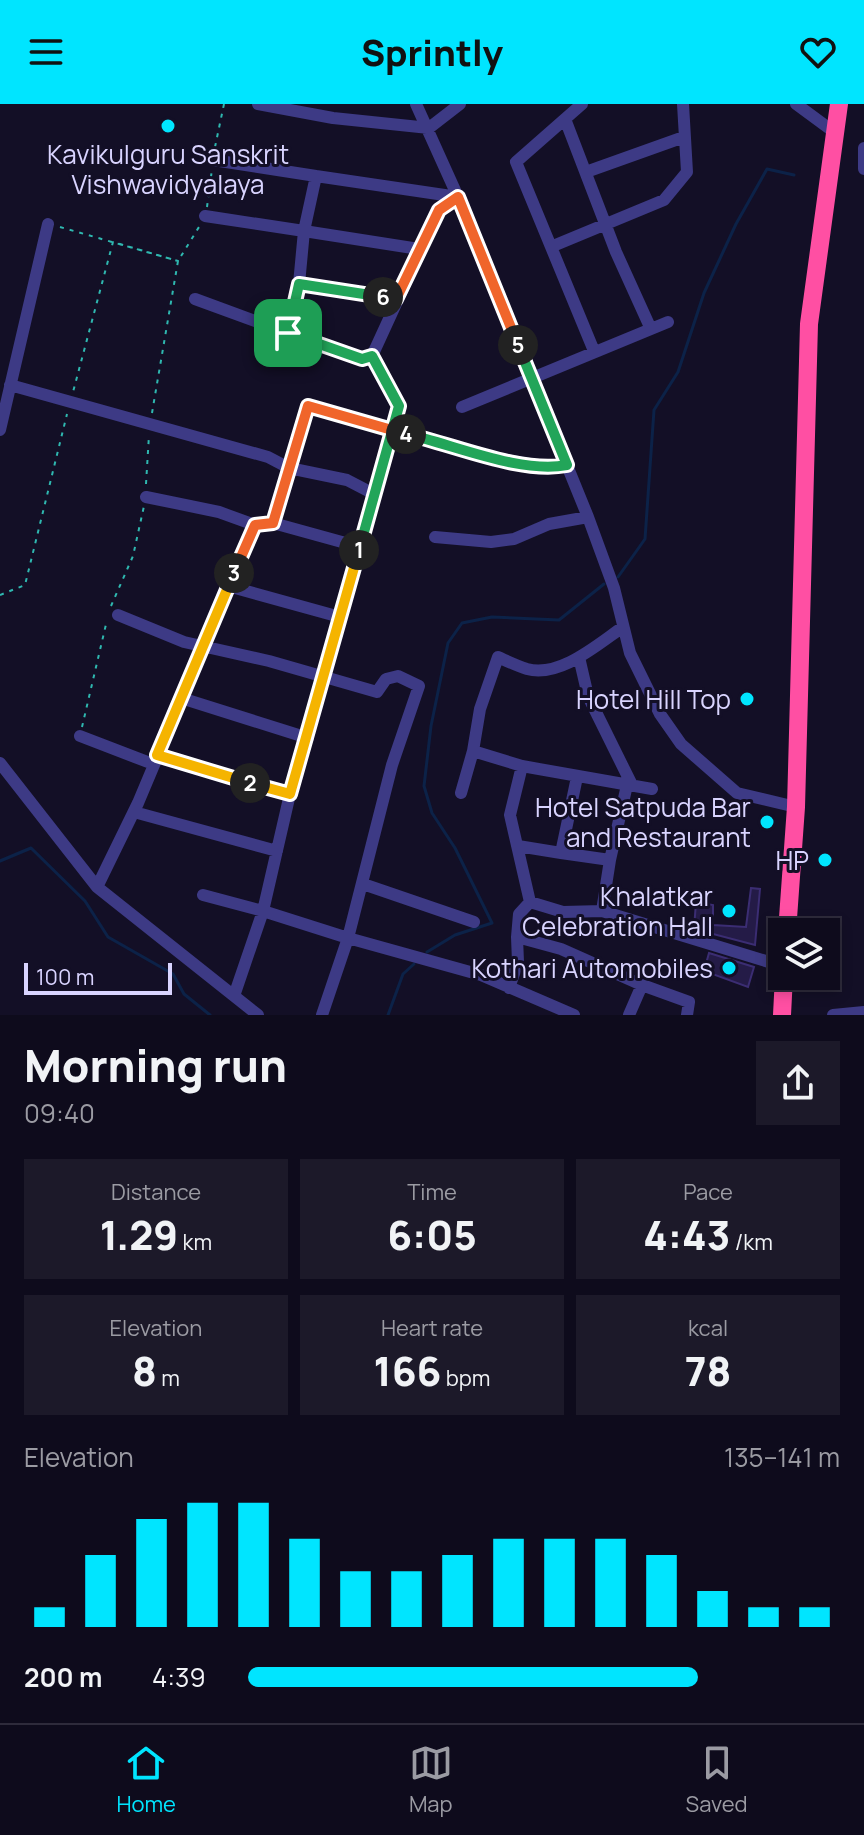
<!DOCTYPE html>
<html lang="en">
<head>
<meta charset="utf-8">
<style>
  :root { --surface:#0e0b1c; --page:#1c1929; --text:#f1f3f6; --muted:#9b9ba3; --line:#2e2b3b; --accent:#00e5ff }
  body { margin:0; font-family:Manrope,sans-serif; background:var(--page); color:var(--text); height:100vh; display:flex; flex-direction:column; font-size:30px; white-space:nowrap }
  * { box-sizing:border-box; margin:0 }
  p { font-size:26px; color:var(--muted) }
  .icon { flex:none; width:44px; height:44px; fill:none; stroke:currentColor; stroke-width:2; stroke-linecap:round; stroke-linejoin:round }
  .map { position:relative; height:911px; overflow:hidden }
  .side { display:flex; flex-direction:column; background:var(--surface); flex:1 }
  .side>* { flex:none }
  .buttons { position:absolute; left:768px; top:814px; display:grid; gap:16px }
  .buttons a { display:grid; place-items:center; width:72px; height:72px; border-radius:0px; background:var(--surface); box-shadow:0 4px 12px #0003,0 0 0 2px var(--line); font-size:40px }
  .scale { position:absolute; left:24px; bottom:20px; width:148px; box-sizing:border-box; padding-left:8px; border:4px solid #d9d4ff; border-top:0; font-size:22px; line-height:28px; white-space:nowrap; color:#d9d4ff; -webkit-text-stroke:6px #130f26; paint-order:stroke }
  .pin { position:absolute; display:grid; place-items:center; width:68px; height:68px; color:#fff; margin:-34px; border-radius:16px; box-shadow:0 4px 12px #0006 }
  .km { position:absolute; width:40px; height:40px; margin:-20px; border-radius:50%; background:#222; color:#fff; font-size:22px; line-height:40px; text-align:center }
  .round { display:grid; place-items:center; flex:none; width:84px; height:84px; border-radius:0px; background:var(--page) }
  .overview { display:flex; align-items:center; justify-content:space-between; height:136px; padding:0 24px }
  h1 { font-size:44px; font-weight:800; line-height:60px }
  .metrics { display:grid; grid-template-columns:repeat(3,1fr); gap:12px; height:136px; padding:8px 24px }
  .metrics div { display:grid; align-content:center; border-radius:0px; background:var(--page); text-align:center }
  .metrics b { font-size:40px; font-weight:800 }
  .metrics small { font-size:22px; font-weight:400 }
  .metrics p { font-size:22px }
  .chart { height:224px; padding:16px 24px }
  .chart p { display:flex; justify-content:space-between }
  .chart svg { width:100%; height:144px; margin-top:8px; stroke:var(--accent); stroke-width:6 }
  ul { padding:0 24px; list-style:none; font-size:26px }
  li { display:grid; grid-template-columns:128px 96px 1fr; align-items:center; height:60px }
  li i { height:20px; border-radius:10px; background:var(--accent) }
  header { display:flex; justify-content:space-between; align-items:center; height:104px; padding:0 24px; background:var(--accent); color:#111; font-size:36px; font-weight:800 }
  .tabs { display:flex; justify-content:space-around; align-items:center; height:112px; border-top:2px solid var(--line); background:var(--surface); font-size:22px; color:var(--muted) }
  .tabs a { display:grid; justify-items:center; gap:4px }
  .tabs .on { color:var(--accent) }
  .map>svg:first-child { display:block }
  .lines { fill:none; stroke-linecap:round; stroke-linejoin:round }
  .stream { stroke:#0c2248; stroke-width:3 }
  .building { fill:#241b47; stroke:#3b2d73; stroke-width:2 }
  .path { stroke:#2fb8b0; stroke-width:2; stroke-dasharray:4 6; stroke-linecap:butt }
  .minor { stroke:#3d3a85; stroke-width:12 }
  .highway { stroke:#ff4fa3; stroke-width:18 }
  .split-1-casing { stroke:#fff; stroke-width:16 }
  .split-2-casing { stroke:#fff; stroke-width:16 }
  .split-3-casing { stroke:#fff; stroke-width:16 }
  .split-4-casing { stroke:#fff; stroke-width:16 }
  .split-5-casing { stroke:#fff; stroke-width:16 }
  .split-6-casing { stroke:#fff; stroke-width:16 }
  .split-7-casing { stroke:#fff; stroke-width:16 }
  .split-1 { stroke:#22a559; stroke-width:10 }
  .split-2 { stroke:#f5b400; stroke-width:10 }
  .split-3 { stroke:#f5b400; stroke-width:10 }
  .split-4 { stroke:#f0652b; stroke-width:10 }
  .split-5 { stroke:#22a559; stroke-width:10 }
  .split-6 { stroke:#f0652b; stroke-width:10 }
  .split-7 { stroke:#22a559; stroke-width:10 }
  .poi-dot { fill:#00e5ff; stroke:#130f26; stroke-width:3 }
  .labels { text-anchor:middle; dominant-baseline:central; stroke-width:6; stroke-linejoin:round; paint-order:stroke }
  .poi-label { font-size:26px; fill:#d9d4ff; stroke:#130f26; text-anchor:end }
</style>
</head>
<body>
<header><svg class="icon" aria-label="menu" viewBox="0 0 24 24"><path d="M4 6h16M4 12h16M4 18h16"/></svg>Sprintly<svg class="icon" aria-label="heart" viewBox="0 0 24 24"><path d="M12 20l-8-8c-3-5 5-10 8-4 3-6 11-1 8 4z"/></svg></header>
<div class="map">
<svg width="864" height="911" viewBox="0 0 864 911">
  <rect width="100%" height="100%" fill="#130f26"/>
  <g class="lines">
    <path class="stream" d="M618 473 645 435 654 306 678 268 704 189 736 120 767 65 794 71
      M0 757 31 744 85 797 108 833 173 870 184 890 210 911
      M427 848 455 831 492 819 455 744 432 709 424 682 431 622 448 539 462 519 492 513 559 516 604 480
      M388 911 403 870 414 860"/>
  </g>
  <path class="building" d="M751 784 760 785 755 841 694 825 696 798 713 801V821L746 823Z
    M709 849 754 863 748 883 704 867Z"/>
  <g class="lines">
    <path class="path" d="M215 43 224 0
      M207 103 212 65
      M60 123 178 157 113 138 73 288
      M152 309 178 157 199 123
      M146 380 149 331
      M0 491 25 481 67 310
      M111 502 133 452 144 402
      M82 623 107 516"/>
    <path class="minor" d="M258 0 333 14 429 24 460 0
      M416 0 458 93
      M582 0 516 58 594 247
      M796 0 834 28
      M565 15 616 148 650 223
      M864 44V65
      M213 56 316 72
      M586 68 684 33
      M205 112 304 127 316 72 458 93
      M553 142 664 96 687 68 683 0
      M299 180 396 195
      M195 195 288 229
      M372 252 362 255 288 229 299 180 304 127 419 145
      M10 281 268 353 289 364 308 302 495 354 553 364 567 361
      M462 303 668 218
      M0 326 48 120
      M146 393 219 408 255 421
      M273 419 360 443
      M435 433 491 438 514 435 549 420 588 413
      M228 482 340 513
      M118 511 184 538 269 557 377 588 386 575 398 572 419 582 392 661 348 834 263 807 234 892
      M579 553 588 592 632 681
      M181 594 308 634
      M80 632 153 660
      M473 647 480 605 498 553C507 557 517 562 527 565 560 574 598 540 623 523
      M157 651 290 690
      M0 659 97 783 258 911
      M461 689 473 647 522 662
      M134 708 277 747
      M518 742 561 749 577 673
      M561 749 610 756 627 681
      M363 780 474 818
      M97 783 138 699 255 421 273 419 289 364 347 376 374 390
      M203 791 263 807 290 690 399 302 372 252 439 106 458 93 588 413 614 484 630 549 660 610 681 640 737 689 796 703
      M530 798 510 711 522 662 652 685
      M602 807 610 756
      M642 881 561 845 517 833 519 810 530 798 563 808 602 807 782 862
      M509 884 518 858 517 833
      M322 911 348 834 481 871 574 911
      M629 911 642 881 689 898 687 911
      M833 911 864 908"/>
    <path class="highway" d="M787 828 796 703 809 220 839 0
      M782 911 784 872"/>
  </g>
  <g class="lines">
    <g class="split-1-casing">
      <path id="split-1" d="M288 229 362 255 372 252 399 302 359 446"/>
    </g>
    <g class="split-2-casing">
      <path id="split-2" d="M250 679 290 690 359 446"/>
    </g>
    <g class="split-3-casing">
      <path id="split-3" d="M234 469 157 651 250 679"/>
    </g>
    <g class="split-4-casing">
      <path id="split-4" d="M234 469 255 421 273 419 308 302 406 330"/>
    </g>
    <g class="split-5-casing">
      <path id="split-5" d="M406 330C453 340 519 370 567 361L518 241"/>
    </g>
    <g class="split-6-casing">
      <path id="split-6" d="M383 193 396 195 439 106 458 93 518 241"/>
    </g>
    <g class="split-7-casing">
      <path id="split-7" d="M288 229 299 180 383 193"/>
    </g>
    <use href="#split-1" class="split-1"/>
    <use href="#split-2" class="split-2"/>
    <use href="#split-3" class="split-3"/>
    <use href="#split-4" class="split-4"/>
    <use href="#split-5" class="split-5"/>
    <use href="#split-6" class="split-6"/>
    <use href="#split-7" class="split-7"/>
  </g>
  <g class="poi-dot">
    <circle cx="168" cy="22" r="8"/>
    <circle cx="747" cy="595" r="8"/>
    <circle cx="767" cy="718" r="8"/>
    <circle cx="825" cy="756" r="8"/>
    <circle cx="729" cy="807" r="8"/>
    <circle cx="729" cy="864" r="8"/>
  </g>
  <g class="labels">
    <g class="poi-label">
      <text x="168" y="50" text-anchor="middle">Kavikulguru Sanskrit<tspan x="168" dy="30">Vishwavidyalaya</tspan></text>
      <text x="731" y="595">Hotel Hill Top</text>
      <text x="751" y="703">Hotel Satpuda Bar<tspan x="751" dy="30">and Restaurant</tspan></text>
      <text x="809" y="756">HP</text>
      <text x="713" y="792">Khalatkar<tspan x="713" dy="30">Celebration Hall</tspan></text>
      <text x="713" y="864">Kothari Automobiles</text>
    </g>
  </g>
</svg>
<div class="buttons">
<a><svg class="icon" aria-label="layers" viewBox="0 0 24 24"><path d="M12 4l9 5-9 5-9-5zM3 14l9 5 9-5"/></svg></a>
</div>
<div class="scale">100 m</div>
<div class="pin" style="left:288px;top:229px;background:#1e9e55"><svg class="icon" aria-label="arrive" viewBox="0 0 24 24"><path d="M6 21V4h12l-3 4 3 4H6"/></svg></div>
<b class="km" style="left:359px;top:446px">1</b>
<b class="km" style="left:250px;top:679px">2</b>
<b class="km" style="left:234px;top:469px">3</b>
<b class="km" style="left:406px;top:330px">4</b>
<b class="km" style="left:518px;top:241px">5</b>
<b class="km" style="left:383px;top:193px">6</b>
</div>
<section class="side">
<div class="overview"><div><h1>Morning run</h1><p>09:40</p></div><a class="round"><svg class="icon" aria-label="share" viewBox="0 0 24 24"><path d="M12 15V3M7 8l5-5 5 5M5 13v7h14v-7"/></svg></a></div>
<div class="metrics">
<div><p>Distance</p><b>1.29<small> km</small></b></div>
<div><p>Time</p><b>6:05</b></div>
<div><p>Pace</p><b>4:43<small> /km</small></b></div>
</div>
<div class="metrics">
<div><p>Elevation</p><b>8<small> m</small></b></div>
<div><p>Heart rate</p><b>166<small> bpm</small></b></div>
<div><p>kcal</p><b>78</b></div>
</div>
<div class="chart"><p><span>Elevation</span>135–141 m</p>
<svg viewBox="0 0 160 44" preserveAspectRatio="none"><path d="M5 44V38M15 44V22M25 44V11M35 44V6M45 44V6M55 44V17M65 44V27M75 44V27M85 44V22M95 44V17M105 44V17M115 44V17M125 44V22M135 44V33M145 44V38M155 44V38"/></svg>
</div>
<ul>
<li><b>200 m</b>4:39<i style="width:76%"></i></li>
</ul>
</section>
<nav class="tabs">
<a class="on"><svg class="icon" aria-label="home" viewBox="0 0 24 24"><path d="M3 11l9-7 9 7M6 9v11h12V9"/></svg>Home</a>
<a><svg class="icon" aria-label="map" viewBox="0 0 24 24"><path d="M3 6l6-2 6 2 6-2v14l-6 2-6-2-6 2zM9 4v14M15 6v14"/></svg>Map</a>
<a><svg class="icon" aria-label="saved" viewBox="0 0 24 24"><path d="M7 4h10v16l-5-4-5 4z"/></svg>Saved</a>
</nav>
</body>
</html>
